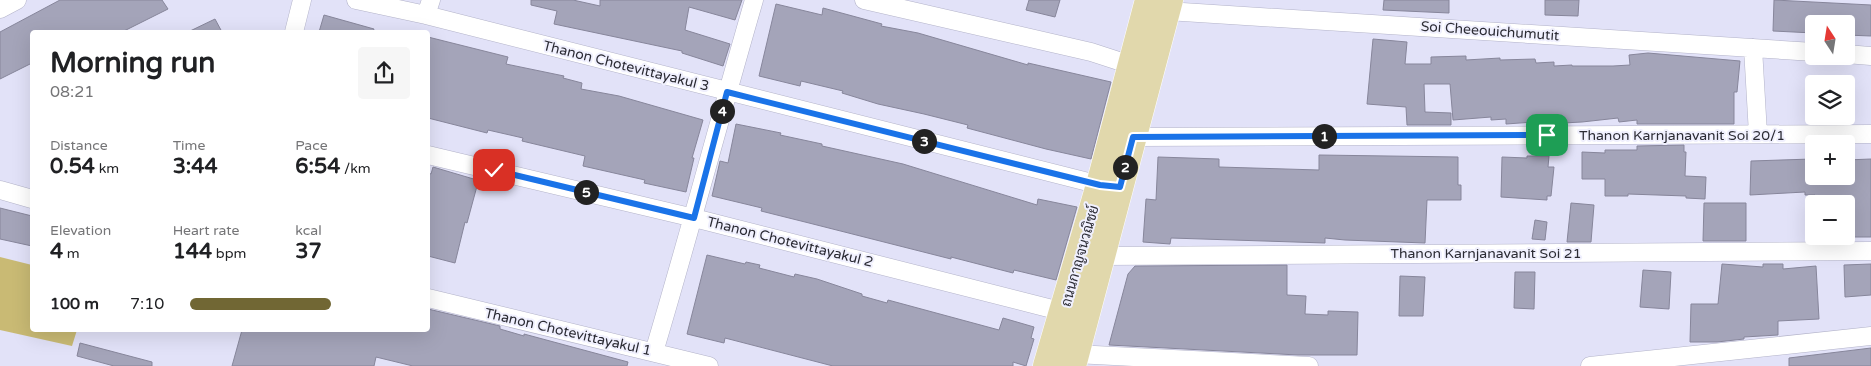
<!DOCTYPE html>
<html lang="en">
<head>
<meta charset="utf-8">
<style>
  :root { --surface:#fff; --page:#f6f6f6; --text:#202124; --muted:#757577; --accent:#716734 }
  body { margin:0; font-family:"Varela Round",Sarabun,sans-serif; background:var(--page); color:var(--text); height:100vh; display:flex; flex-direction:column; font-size:19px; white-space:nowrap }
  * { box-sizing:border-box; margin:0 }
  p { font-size:16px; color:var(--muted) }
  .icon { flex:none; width:28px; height:28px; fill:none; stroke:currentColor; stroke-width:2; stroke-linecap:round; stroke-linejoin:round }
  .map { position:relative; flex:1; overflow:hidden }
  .sheet { position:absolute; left:30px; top:30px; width:400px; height:302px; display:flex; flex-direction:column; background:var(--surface); border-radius:5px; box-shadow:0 5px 20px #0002 }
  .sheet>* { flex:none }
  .needle { width:32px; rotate:348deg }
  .fabs { position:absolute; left:1805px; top:15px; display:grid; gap:10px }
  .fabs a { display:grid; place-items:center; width:50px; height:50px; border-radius:5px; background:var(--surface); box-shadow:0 5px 20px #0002; font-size:25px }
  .pin { position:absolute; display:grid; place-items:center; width:42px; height:42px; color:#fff; margin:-21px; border-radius:10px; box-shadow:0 2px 8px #0006 }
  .km { position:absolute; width:25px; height:25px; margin:-12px; border-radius:50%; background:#222; color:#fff; font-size:14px; line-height:25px; text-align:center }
  .round { display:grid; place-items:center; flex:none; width:52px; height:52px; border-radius:5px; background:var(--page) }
  .headline { display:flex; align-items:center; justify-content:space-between; height:85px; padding:0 20px }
  h1 { font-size:28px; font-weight:700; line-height:38px }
  .metrics { display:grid; grid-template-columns:repeat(3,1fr); gap:8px; height:85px; padding:5px 20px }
  .metrics div { display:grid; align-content:center }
  .metrics b { font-size:21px; font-weight:700 }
  .metrics small { font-size:14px; font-weight:400 }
  .metrics p { font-size:14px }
  ul { padding:0 20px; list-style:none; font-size:16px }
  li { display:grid; grid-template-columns:80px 60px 1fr; align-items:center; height:38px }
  li i { height:12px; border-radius:6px; background:var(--accent) }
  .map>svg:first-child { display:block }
  .green { fill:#c9ba74 }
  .building { fill:#a4a4b9; stroke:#87869b }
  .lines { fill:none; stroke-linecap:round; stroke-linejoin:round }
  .minor-casing { stroke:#b3b3c9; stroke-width:19 }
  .primary-casing { stroke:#fff; stroke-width:29 }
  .minor { stroke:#fff; stroke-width:18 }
  .primary { stroke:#e1d8ac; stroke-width:28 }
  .route-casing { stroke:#fff; stroke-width:10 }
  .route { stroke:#1a73e8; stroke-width:6 }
  .labels { text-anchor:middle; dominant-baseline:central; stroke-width:4; stroke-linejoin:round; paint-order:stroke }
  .street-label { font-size:14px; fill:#2b2b34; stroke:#f0f0fe }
</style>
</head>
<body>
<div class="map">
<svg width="1871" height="366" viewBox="0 0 1871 366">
  <rect width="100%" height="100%" fill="#e2e2f8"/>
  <path class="green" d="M0 257 32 265V330H77L72 346 0 330Z"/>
  <path class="building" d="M60 0H162L168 9 122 32H32V63L0 79V32Z
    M531 0H573L600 6V0H742L735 20 689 7 685 30 730 44 723 66 682 53V51L554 24 557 11 531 5Z
    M1029 0H1060L1055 17 1026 10Z
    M1384 0H1449V13L1383 10Z
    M1545 0H1579L1578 16 1545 15Z
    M1774 0 1871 5V36L1846 35V24H1814V33L1773 31Z
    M776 4 822 15 823 8 882 24 881 26 918 33 1028 65V63L1111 82 1091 159 1046 149 967 128 968 125 924 114 878 104 842 93 843 91 801 81 800 86 759 76Z
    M324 15 374 29 373 32H319Z
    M215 19 222 32H188Z
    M428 37 508 57 506 64 564 76 563 78 582 83 581 89 619 96 703 120 692 158H694L686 192 644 183 645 180 583 166 585 156 522 141 523 138 488 130 487 133 428 118Z
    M1373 39 1407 42 1405 64H1431V57L1466 56V60L1500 58V60L1535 59 1536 63 1554 62V66L1572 65V66H1613L1630 65 1629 55 1648 53 1740 61 1737 92H1734V124H1637V120L1619 122 1618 118 1582 122 1563 123 1562 120 1506 124V119L1491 120V117L1453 120 1450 84H1424L1425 112 1451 113V125H1407L1406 107 1367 104Z
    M736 124 781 133 780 135 822 144V146L903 164 1037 205 1038 199 1077 207 1056 280 1014 270 1013 273 951 257V259L809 223 761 211 762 208 712 196 720 161 728 163Z
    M1684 145V152H1686L1685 176 1706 177 1705 199 1686 198V196L1628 194V196H1605V179H1582V152L1605 153V150H1637V146Z
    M1319 155 1458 157V185H1461V200H1427L1425 243 1345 240 1325 238V243L1171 238 1170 244 1143 242 1146 199 1156 200 1158 157 1219 159V167L1319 170Z
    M1527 156H1549L1548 167H1554L1551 196H1547V200L1501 197 1502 157 1527 158Z
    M1812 159V176H1846V160L1871 159V237H1846V204H1837V198H1815V195H1805V192L1750 195 1751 161Z
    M433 167 477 180 475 186H477L467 223 465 222 455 263 428 256V173L431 174Z
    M1571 203 1594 205 1591 242H1567Z
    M1704 203H1746V241H1703Z
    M0 208 32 216V246L0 239Z
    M1535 220 1547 222 1545 240 1532 239Z
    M707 255 745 264 746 262 760 265 759 268 794 277 795 274 817 279 862 294V296L887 303 888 300 999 330 1003 318 1034 327 1031 338 1034 339 1026 366 1013 362V366H833L725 338 724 343 687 334Z
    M1722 264 1763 267V264H1783V269L1816 266 1819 319 1778 321V335L1744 337V339L1717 342H1690L1691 304H1718Z
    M1871 264V295L1845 297 1844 265Z
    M1287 265V295L1306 296 1305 314 1328 315V311L1358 312 1357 355H1298L1109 345 1128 274 1135 266Z
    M1643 270 1671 272 1669 309 1640 307Z
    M1515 272H1535L1534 309 1514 308Z
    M1400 276 1425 277 1423 316H1399Z
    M428 309 500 326V329L524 336V334L628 362 627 366H413L376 357 374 366H232L242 330H428Z
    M80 343 152 362V366H114L77 356Z
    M1871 348V366H1789V358Z"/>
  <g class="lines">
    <g class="minor-casing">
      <path id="minor" d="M356 0 426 15 1100 185
        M864 0 1091 52 1131 65
        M0 9 17 0
        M1167 11 1814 52
        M426 15 431 0
        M294 32 302 0
        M1753 48 1758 134
        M1846 54 1871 56
        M1133 137 1871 134
        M428 155 694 218 1064 312
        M0 190 32 199
        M1102 256 1871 251
        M428 298 709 366
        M654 352C689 235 720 117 754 0
        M1075 354 1309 366
        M1590 366 1871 336"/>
    </g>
    <g class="primary-casing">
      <path id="primary" d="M1047 366 1100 185 1149 0
        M1072 366 1169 0"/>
    </g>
    <use href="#minor" class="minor"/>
    <use href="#primary" class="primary"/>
  </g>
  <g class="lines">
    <g class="route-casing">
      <path id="route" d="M494 170 694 218 727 92 1100 185 1120 187 1133 137 1547 135"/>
    </g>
    <use href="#route" class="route"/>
  </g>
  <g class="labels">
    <g class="street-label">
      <text transform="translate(1490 31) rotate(4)">Soi Cheeouichumutit</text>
      <text transform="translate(626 66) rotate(14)">Thanon Chotevittayakul 3</text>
      <text x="1682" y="135">Thanon Karnjanavanit Soi 20/1</text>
      <text transform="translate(790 242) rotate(14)">Thanon Chotevittayakul 2</text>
      <text x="1486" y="253">Thanon Karnjanavanit Soi 21</text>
      <text transform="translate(1080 256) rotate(-74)">ถนนกาญจนวณิชย์</text>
      <text transform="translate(568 332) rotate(13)">Thanon Chotevittayakul 1</text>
    </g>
  </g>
</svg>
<div class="fabs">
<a><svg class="needle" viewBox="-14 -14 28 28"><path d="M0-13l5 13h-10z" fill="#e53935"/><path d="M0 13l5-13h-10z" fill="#757577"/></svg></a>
<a><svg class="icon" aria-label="layers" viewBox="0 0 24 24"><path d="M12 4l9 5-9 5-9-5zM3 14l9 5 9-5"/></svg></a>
<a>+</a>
<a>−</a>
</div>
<div class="pin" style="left:1547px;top:135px;background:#1e9e55"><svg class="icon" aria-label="arrive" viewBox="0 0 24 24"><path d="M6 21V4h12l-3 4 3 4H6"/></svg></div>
<div class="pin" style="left:494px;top:170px;background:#d93025"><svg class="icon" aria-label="check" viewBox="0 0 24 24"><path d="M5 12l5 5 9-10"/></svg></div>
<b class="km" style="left:1324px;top:136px">1</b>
<b class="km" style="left:1125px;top:167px">2</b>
<b class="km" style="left:924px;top:141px">3</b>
<b class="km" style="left:722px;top:111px">4</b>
<b class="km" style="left:586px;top:192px">5</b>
<section class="sheet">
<div class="headline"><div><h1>Morning run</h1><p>08:21</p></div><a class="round"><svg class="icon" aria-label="share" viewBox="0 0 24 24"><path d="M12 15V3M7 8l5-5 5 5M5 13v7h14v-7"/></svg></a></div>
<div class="metrics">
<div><p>Distance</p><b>0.54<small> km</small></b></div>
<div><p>Time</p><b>3:44</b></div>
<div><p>Pace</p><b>6:54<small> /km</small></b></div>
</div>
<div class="metrics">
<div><p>Elevation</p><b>4<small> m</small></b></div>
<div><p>Heart rate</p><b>144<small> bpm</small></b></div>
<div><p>kcal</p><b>37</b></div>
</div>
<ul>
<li><b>100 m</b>7:10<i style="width:64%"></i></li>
</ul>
</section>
</div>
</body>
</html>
